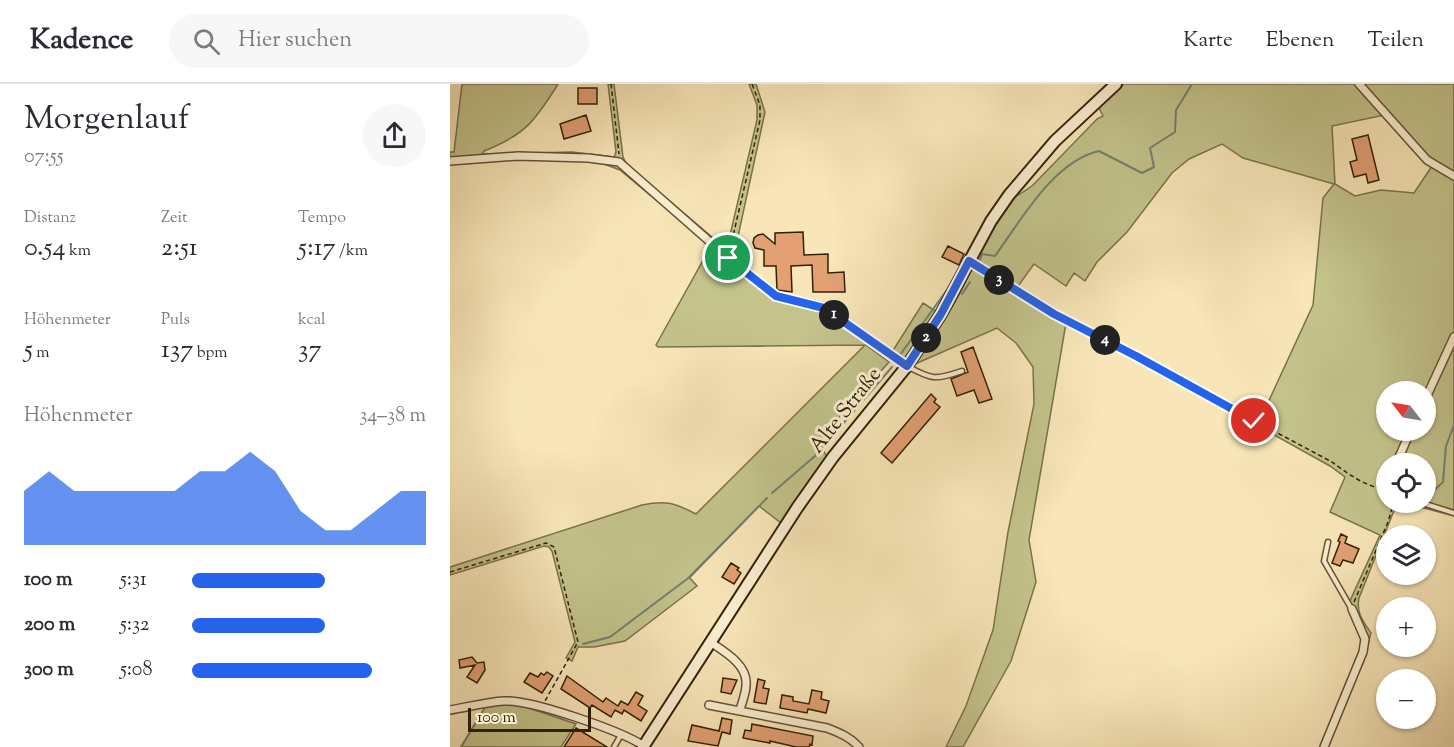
<!DOCTYPE html>
<html lang="de">
<head>
<meta charset="utf-8">
<style>
  :root { --surface:#fff; --page:#f7f7f7; --text:#2b2b33; --muted:#7c7c81; --line:#e1e1e2; --accent:#2563eb }
  body { margin:0; font-family:"Sorts Mill Goudy",serif; background:var(--page); color:var(--text); height:100vh; display:flex; flex-direction:column; font-size:22px; white-space:nowrap }
  * { box-sizing:border-box; margin:0 }
  p { font-size:20px; color:var(--muted) }
  .icon { flex:none; width:33px; height:33px; fill:none; stroke:currentColor; stroke-width:2; stroke-linecap:round; stroke-linejoin:round }
  .map { position:relative; flex:1; overflow:hidden }
  .side { display:flex; flex-direction:column; background:var(--surface); width:450px }
  .side>* { flex:none }
  .needle { width:39px; rotate:301deg }
  .controls { position:absolute; left:926px; top:297px; display:grid; gap:12px }
  .controls a { display:grid; place-items:center; width:60px; height:60px; border-radius:50%; background:var(--surface); box-shadow:0 2px 4px #0004; font-size:30px }
  .scale { position:absolute; left:18px; bottom:15px; width:123px; box-sizing:border-box; padding-left:6px; border:3px solid #322108; border-top:0; font-size:16px; line-height:21px; white-space:nowrap; color:#322108; -webkit-text-stroke:4px #faefd1; paint-order:stroke }
  .pin { position:absolute; display:grid; place-items:center; width:51px; height:51px; color:#fff; margin:-26px; border:3px solid #fff; border-radius:50%; box-shadow:0 2px 6px #0007 }
  .km { position:absolute; width:30px; height:30px; margin:-15px; border-radius:50%; background:#222; color:#fff; font-size:16px; line-height:30px; text-align:center }
  .round { display:grid; place-items:center; flex:none; width:63px; height:63px; border-radius:32px; background:var(--page) }
  .head { display:flex; align-items:center; justify-content:space-between; height:102px; padding:0 24px }
  h1 { font-size:33px; font-weight:600; line-height:45px }
  .stats { display:grid; grid-template-columns:repeat(3,1fr); gap:9px; height:102px; padding:6px 24px }
  .stats div { display:grid; align-content:center }
  .stats b { font-size:26px; font-weight:600 }
  .stats small { font-size:16px; font-weight:400 }
  .stats p { font-size:16px }
  .chart { height:168px; padding:12px 24px }
  .chart p { display:flex; justify-content:space-between }
  .chart svg { width:100%; height:108px; margin-top:6px; fill:var(--accent); opacity:.7 }
  ul { padding:0 24px; list-style:none; font-size:20px }
  li { display:grid; grid-template-columns:96px 72px 1fr; align-items:center; height:45px }
  li i { height:15px; border-radius:8px; background:var(--accent) }
  header { display:flex; align-items:center; gap:36px; box-sizing:border-box; height:84px; padding:0 30px; background:var(--surface); border-bottom:2px solid var(--line) }
  header strong { font-size:28px }
  nav { display:flex; gap:33px; margin-inline-start:auto; font-size:21px }
  .search { width:420px; height:54px; background:var(--page); display:flex; align-items:center; gap:15px; box-sizing:border-box; padding:0 21px; border-radius:33px; color:var(--muted); font-size:22px }
  main { display:flex; flex:1; min-height:0 }
  .map>svg:first-child { display:block }
  .green { fill:#c3c38b; stroke:#7a724a; stroke-width:1.5; fill-rule:evenodd }
  .lines { fill:none; stroke-linecap:round; stroke-linejoin:round }
  .stream { stroke:#72806e; stroke-width:2 }
  .building { fill:#e2a073; stroke:#322108; stroke-width:1.5 }
  .service-casing { stroke:#645234; stroke-width:7 }
  .minor-casing { stroke:#645234; stroke-width:10 }
  .secondary-casing { stroke:#322108; stroke-width:14 }
  .path { stroke:#322108; stroke-width:1.5; stroke-dasharray:4.5 3; stroke-linecap:butt }
  .service { stroke:#faefd1; stroke-width:4 }
  .minor { stroke:#faefd1; stroke-width:7 }
  .secondary { stroke:#faefd1; stroke-width:10 }
  .route-casing { stroke:#fff; stroke-width:12 }
  .route { stroke:#2563eb; stroke-width:8 }
  .labels { text-anchor:middle; dominant-baseline:central; stroke-width:6; stroke-linejoin:round; paint-order:stroke }
  .street-label { font-size:21px; fill:#322108; stroke:#faefd1 }
</style>
</head>
<body>
<header>
<strong>Kadence</strong>
<div class="search"><svg class="icon" aria-label="search" viewBox="0 0 24 24"><circle cx="10" cy="10" r="6"/><path d="M15 15l6 6"/></svg>Hier suchen</div>
<nav><a>Karte</a><a>Ebenen</a><a>Teilen</a></nav>
</header>
<main>
<section class="side">
<div class="head"><div><h1>Morgenlauf</h1><p>07:55</p></div><a class="round"><svg class="icon" aria-label="share" viewBox="0 0 24 24"><path d="M12 15V3M7 8l5-5 5 5M5 13v7h14v-7"/></svg></a></div>
<div class="stats">
<div><p>Distanz</p><b>0.54<small> km</small></b></div>
<div><p>Zeit</p><b>2:51</b></div>
<div><p>Tempo</p><b>5:17<small> /km</small></b></div>
</div>
<div class="stats">
<div><p>Höhenmeter</p><b>5<small> m</small></b></div>
<div><p>Puls</p><b>137<small> bpm</small></b></div>
<div><p>kcal</p><b>37</b></div>
</div>
<div class="chart"><p><span>Höhenmeter</span>34–38 m</p>
<svg viewBox="0 0 160 44" preserveAspectRatio="none"><path d="M0 44V22L10 14L20 22L30 22L40 22L50 22L60 22L70 14L80 14L90 6L100 14L110 30L120 38L130 38L140 30L150 22L160 22V44z"/></svg>
</div>
<ul>
<li><b>100 m</b>5:31<i style="width:57%"></i></li>
<li><b>200 m</b>5:32<i style="width:57%"></i></li>
<li><b>300 m</b>5:08<i style="width:77%"></i></li>
</ul>
</section>
<div class="map">
<svg width="1004" height="663" viewBox="0 0 1004 663">
  <rect width="100%" height="100%" fill="#f8e6b8"/>
  <filter id="stains"><feTurbulence type="fractalNoise" baseFrequency=".00333" numOctaves="4"/><feColorMatrix values="0 0 0 0 .2 0 0 0 0 .09 0 0 0 0 .02 0 0 0 .5 -.17"/></filter>
  <radialGradient id="worn" r=".72"><stop offset=".6" stop-color="#630" stop-opacity="0"/><stop offset="1" stop-color="#630" stop-opacity=".3"/></radialGradient>
  <path class="green" d="M12 0H108C85 37 75 51 34 67L32 70 122 68 164 73 166 68 158 0H164L173 73 177 81 275 164H277L307 36V21L299 0H306L315 28 282 180 323 214 375 230 417 257 416 261 439 278 368 357 377 373 331 439 309 422 239 493 247 502 175 557 144 563H128L122 577 116 574 125 558 102 467 99 463 94 462 0 491V483L192 421C216 416 225 419 246 430L415 261 208 263 206 261 261 162 170 86 149 78 119 76H51L0 80V68H4Z
    M674 0H1004V432L955 419 975 418V380H936V418L947 419 909 514C906 529 913 537 921 549L916 568 911 566C914 544 898 538 899 519L930 451 880 428 895 393 880 382 765 318 616 239 579 456 586 498 561 577 513 663H496L516 622 543 546 558 448 584 320 583 283 566 259 547 244 465 280C484 250 508 219 521 185 527 172 532 143 539 133 550 118 570 112 583 101L647 35 653 32 648 22ZM934 31 972 76 982 82 964 109 931 106 905 112 885 100 882 42ZM772 60 793 74 884 100 873 114 863 221 810 336 602 226 568 202 584 180 616 202 624 189 635 197 647 178 677 148 722 89 739 75ZM936 308H975V346H936Z
    M473 219 487 228 454 276 442 268Z
    M54 620H67L126 640 111 663H11L35 623Z"/>
  <g class="lines">
    <path class="stream" d="M530 176 532 170 545 172C571 136 604 77 649 67L692 89 704 83 700 64 725 48 726 26 742 0
      M512 210 520 198
      M450 271 499 203
      M322 409 365 372 442 283
      M977 413 993 398 996 362 1004 341
      M133 560 160 553 241 492 317 414
      M11 663 31 630"/>
  </g>
  <path class="building" d="M128 4H147V20H128Z
    M136 31 141 47 114 55 110 40Z
    M918 51 929 96 918 99 916 90 904 93 900 78 907 76 902 55Z
    M353 148 354 171 378 170V189L394 188 395 208H363L362 181 341 182 342 208 327 206 326 182H314V166L305 164 303 159 304 154 308 151 313 150 325 160V149Z
    M498 162 514 170 509 181 492 173Z
    M523 263 542 315 529 319 524 306 507 312 501 295 518 288 511 268Z
    M481 310 486 315 484 318 490 323 442 379 431 369Z
    M891 450 897 453 895 459 909 465 903 479 893 476 890 482 882 479 890 458 888 457Z
    M281 479 289 484 287 486 291 489 284 500 272 493Z
    M22 573 27 579 34 578 35 586 27 599 17 593 25 581 10 584 9 576Z
    M97 588 103 592 92 609 74 598 80 589 88 593 91 589 94 591Z
    M117 592 153 618 156 614 168 622 171 617 178 621 186 608 193 612 188 621 197 627 191 637 174 626 172 630 165 626 161 633 142 621 140 624 111 605Z
    M273 594 287 596 281 610 271 608Z
    M308 595 315 597 313 604 319 605 316 620 304 618Z
    M362 606 372 608 371 615 379 617 376 629 358 625 357 629 330 624 332 611 343 613V617L359 620Z
    M272 634 282 636 280 650 272 648 268 662 238 657 242 641 269 647Z
    M302 640 363 652 362 661 360 660 359 663H346L320 657V659L293 654 295 646 301 647Z
    M126 644 157 663H114Z"/>
  <g class="lines">
    <g class="service-casing">
      <path id="service" d="M457 282C482 296 486 296 512 287
        M969 418 1004 429
        M878 458 874 477 901 524
        M164 663 171 651"/>
    </g>
    <g class="minor-casing">
      <path id="minor" d="M909 0 977 76 1004 92
        M0 77 68 72 138 74 169 78 283 178 326 212 374 223 457 282
        M975 316 1004 253
        M946 380 961 346
        M260 558C275 568 298 581 296 601 296 609 292 618 290 626
        M259 621 377 644C390 649 400 653 409 663
        M0 626C18 623 37 618 54 617 81 615 171 647 194 662
        M874 663 913 568 915 555 902 525"/>
    </g>
    <g class="secondary-casing">
      <path id="secondary" d="M193 663 347 424 383 373 457 282 476 253 491 230 541 137 559 111 605 57 666 0"/>
    </g>
    <path class="path" d="M161 0 169 70
      M280 165 310 36V21L302 0
      M527 182 604 230 882 378C897 389 917 404 936 405
      M0 488 96 459 104 463 128 558 95 617
      M904 518 938 438 944 418"/>
    <use href="#service" class="service"/>
    <use href="#minor" class="minor"/>
    <use href="#secondary" class="secondary"/>
  </g>
  <g class="lines">
    <g class="route-casing">
      <path id="route" d="M278 174 326 212 374 224 457 282 491 230 519 177 604 230 686 272 804 337"/>
    </g>
    <use href="#route" class="route"/>
  </g>
  <g class="labels">
    <g class="street-label">
      <text transform="translate(396 327) rotate(-52)">Alte Straße</text>
    </g>
  </g>
  <rect width="100%" height="100%" filter="url(#stains)"/>
  <rect width="100%" height="100%" fill="url(#worn)"/>
</svg>
<div class="controls">
<a><svg class="needle" viewBox="-14 -14 28 28"><path d="M0-13l5 13h-10z" fill="#e53935"/><path d="M0 13l5-13h-10z" fill="#7c7c81"/></svg></a>
<a><svg class="icon" aria-label="locate" viewBox="0 0 24 24"><circle cx="12" cy="12" r="6"/><path d="M12 2v4M12 18v4M2 12h4M18 12h4"/></svg></a>
<a><svg class="icon" aria-label="layers" viewBox="0 0 24 24"><path d="M12 4l9 5-9 5-9-5zM3 14l9 5 9-5"/></svg></a>
<a>+</a>
<a>−</a>
</div>
<div class="scale">100 m</div>
<div class="pin" style="left:278px;top:174px;background:#1e9e55"><svg class="icon" aria-label="arrive" viewBox="0 0 24 24"><path d="M6 21V4h12l-3 4 3 4H6"/></svg></div>
<div class="pin" style="left:804px;top:337px;background:#d93025"><svg class="icon" aria-label="check" viewBox="0 0 24 24"><path d="M5 12l5 5 9-10"/></svg></div>
<b class="km" style="left:384px;top:231px">1</b>
<b class="km" style="left:476px;top:254px">2</b>
<b class="km" style="left:549px;top:196px">3</b>
<b class="km" style="left:655px;top:256px">4</b>
</div>
</main>
</body>
</html>
